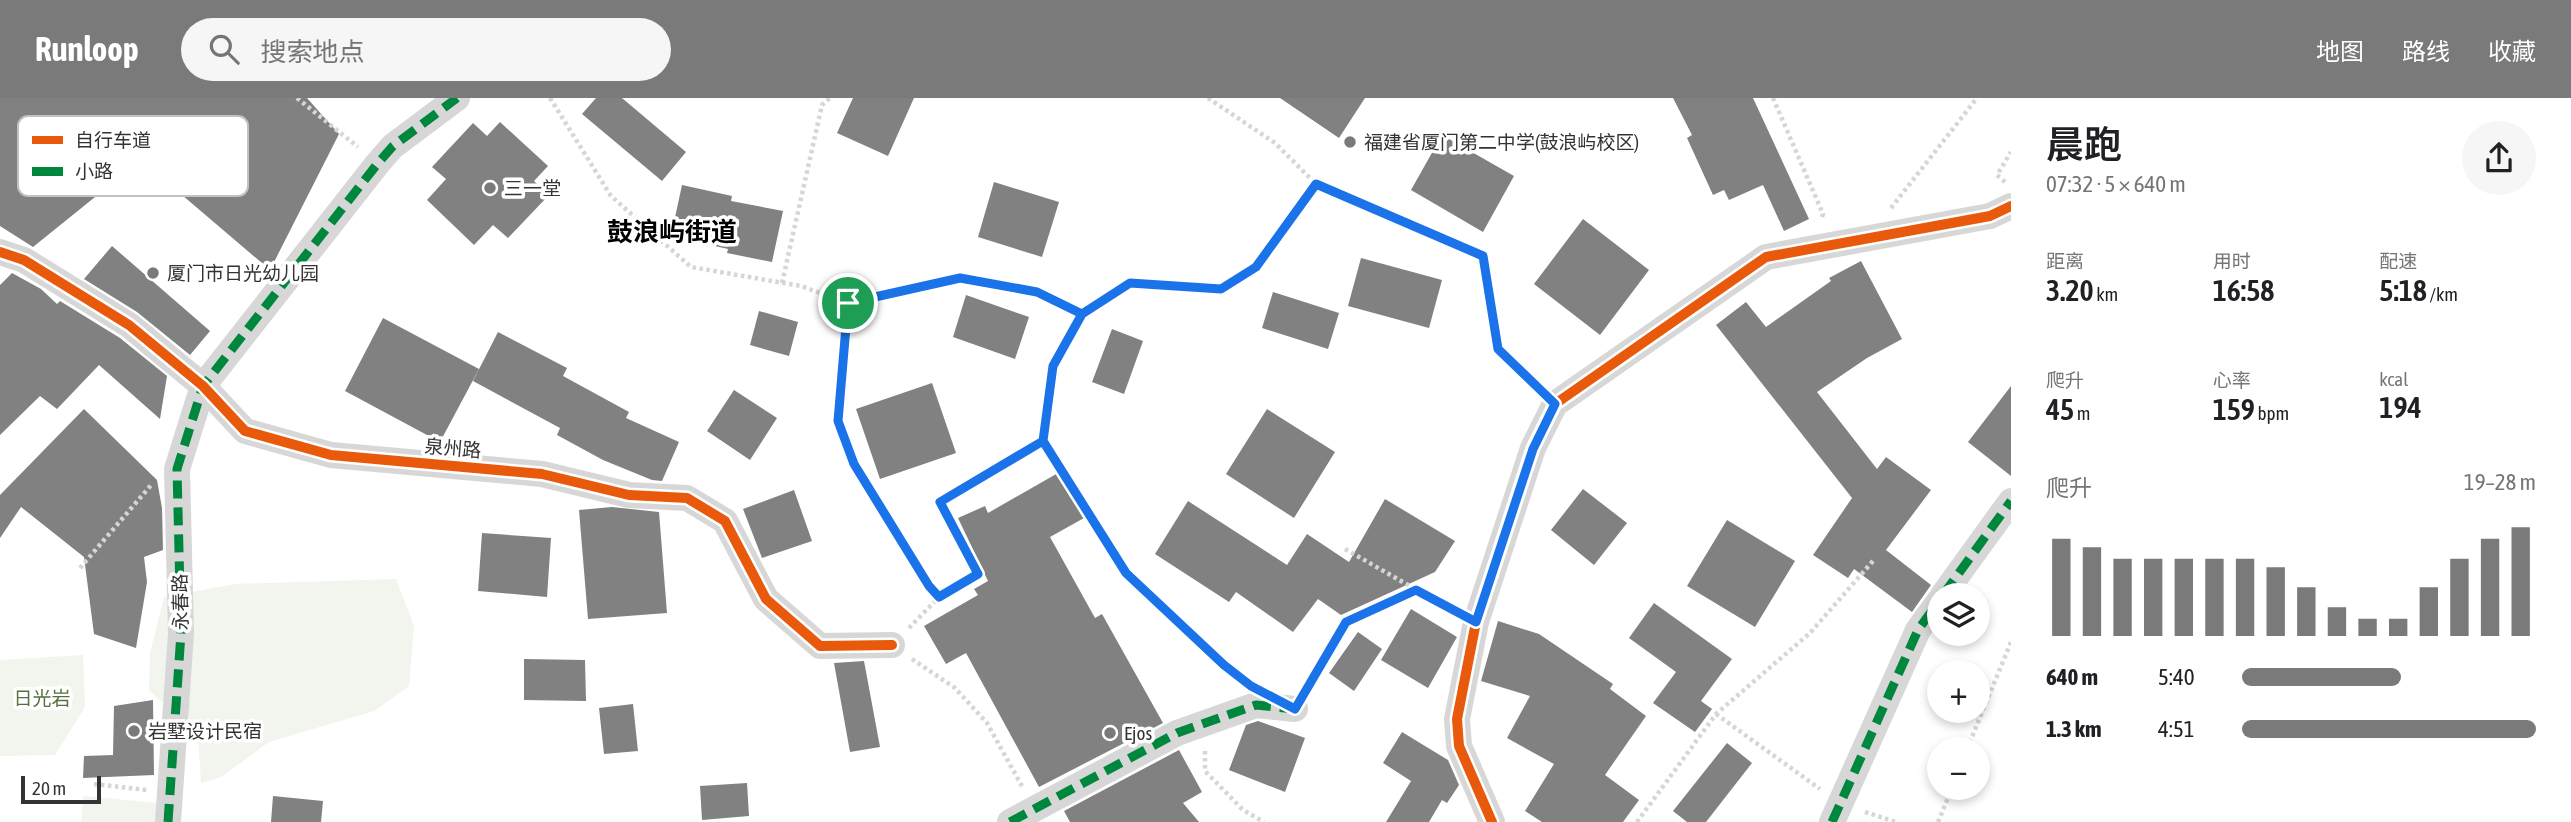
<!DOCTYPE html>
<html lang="zh">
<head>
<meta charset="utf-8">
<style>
  :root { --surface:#fff; --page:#f6f6f6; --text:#202124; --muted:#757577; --accent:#7a7a7a }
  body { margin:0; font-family:"Asap Condensed","Noto Sans SC",sans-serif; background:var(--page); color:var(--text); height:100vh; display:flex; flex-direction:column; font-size:26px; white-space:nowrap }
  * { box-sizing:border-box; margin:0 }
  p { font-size:23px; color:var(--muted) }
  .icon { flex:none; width:38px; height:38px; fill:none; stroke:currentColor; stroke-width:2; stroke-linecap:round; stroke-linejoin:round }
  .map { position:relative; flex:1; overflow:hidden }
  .details { display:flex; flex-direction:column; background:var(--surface); width:560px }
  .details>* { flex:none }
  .fabs { position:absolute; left:1927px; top:485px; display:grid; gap:14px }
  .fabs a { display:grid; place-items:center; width:63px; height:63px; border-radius:50%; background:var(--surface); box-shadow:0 4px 10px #0003; font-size:35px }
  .scale { position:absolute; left:21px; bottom:18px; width:80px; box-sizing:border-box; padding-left:7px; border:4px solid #333; border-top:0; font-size:19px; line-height:24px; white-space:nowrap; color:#333; -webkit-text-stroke:5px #fff; paint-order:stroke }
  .pin { position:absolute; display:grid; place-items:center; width:60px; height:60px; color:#fff; margin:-30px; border:4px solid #fff; border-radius:50%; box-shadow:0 2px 7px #0007 }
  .round { display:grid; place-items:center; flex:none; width:74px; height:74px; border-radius:37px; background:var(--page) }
  .head { display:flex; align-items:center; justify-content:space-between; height:119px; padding:0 35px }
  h1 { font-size:38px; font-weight:600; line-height:52px }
  .metrics { display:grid; grid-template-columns:repeat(3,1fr); gap:10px; height:119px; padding:7px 35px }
  .metrics div { display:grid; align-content:center }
  .metrics b { font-size:30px; font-weight:600 }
  .metrics small { font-size:19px; font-weight:400 }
  .metrics p { font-size:19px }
  .chart { height:196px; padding:14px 35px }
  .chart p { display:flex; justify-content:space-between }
  .chart svg { width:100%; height:126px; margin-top:7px; stroke:var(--accent); stroke-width:6 }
  ul { padding:0 35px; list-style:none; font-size:23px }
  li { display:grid; grid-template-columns:112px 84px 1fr; align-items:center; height:52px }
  li i { height:18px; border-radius:9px; background:var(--accent) }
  header { display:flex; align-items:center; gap:42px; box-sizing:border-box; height:98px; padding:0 35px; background:var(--accent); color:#fff }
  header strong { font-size:33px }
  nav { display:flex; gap:38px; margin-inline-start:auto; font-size:24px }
  .search { width:490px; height:63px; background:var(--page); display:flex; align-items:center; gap:18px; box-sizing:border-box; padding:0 24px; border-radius:38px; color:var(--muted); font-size:26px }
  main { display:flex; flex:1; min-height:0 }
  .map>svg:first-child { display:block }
  .green { fill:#f1f5ed }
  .building { fill:#818181 }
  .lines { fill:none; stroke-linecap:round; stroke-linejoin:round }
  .path { stroke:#d6d6d6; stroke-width:4.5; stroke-dasharray:3.5 3.5; stroke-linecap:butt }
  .street { stroke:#d7d7d7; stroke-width:26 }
  .quiet { stroke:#00873e; stroke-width:9; stroke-dasharray:18 9; stroke-linecap:butt }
  .cycleway-casing { stroke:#fff; stroke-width:15 }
  .cycleway { stroke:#e8590c; stroke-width:10 }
  .route-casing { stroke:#fff; stroke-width:14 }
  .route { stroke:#1a73e8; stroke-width:9 }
  .poi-dot { fill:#7a7a7a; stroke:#fff; stroke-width:2.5 }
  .labels { text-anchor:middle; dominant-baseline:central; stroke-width:7; stroke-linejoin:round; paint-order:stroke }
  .poi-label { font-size:19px; fill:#333; stroke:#fff; text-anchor:start }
  .street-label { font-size:19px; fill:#333; stroke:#fff }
  .park-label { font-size:19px; fill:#56703f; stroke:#fff }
  .district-label { font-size:26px; font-weight:bold; fill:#000; stroke:#fff }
  .key { fill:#fff; stroke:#c2c2c2; stroke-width:2 }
  .key-label { font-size:19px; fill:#333 }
</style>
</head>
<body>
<header>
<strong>Runloop</strong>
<div class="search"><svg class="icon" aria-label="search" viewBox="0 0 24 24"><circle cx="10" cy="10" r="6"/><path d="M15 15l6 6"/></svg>搜索地点</div>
<nav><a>地图</a><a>路线</a><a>收藏</a></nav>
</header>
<main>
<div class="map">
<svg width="2011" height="724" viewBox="0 0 2011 724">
  <rect width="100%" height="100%" fill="#fff"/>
  <path class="green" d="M396 481 414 528 409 588 374 613 269 644 221 679 201 685 198 637 149 592 150 555 164 499 235 486Z
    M83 557 85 609 55 657 0 658V562Z
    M83 698 157 705 156 724H81Z"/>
  <path class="building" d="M0 0H307L339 36 270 172 141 62 33 149 0 128Z
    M596 0H622L686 54 662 83 582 16Z
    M853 0H914L888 58 837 35Z
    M1280 0H1365L1339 40Z
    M1673 0H1753L1809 121 1784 133 1763 87 1729 102 1724 92 1713 97 1687 40 1692 37Z
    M500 24 548 68 534 83 549 97 508 140 493 127 474 147 427 102 446 81 432 69 473 25 487 38Z
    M1442 37 1514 78 1483 134 1411 92Z
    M994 84 1059 104 1042 159 978 139Z
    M682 87 732 98 731 103 783 113 772 164 727 155 728 151 671 138Z
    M1583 121 1649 172 1600 237 1534 186Z
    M112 148 210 233 190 257 137 214 84 181Z
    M1361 160 1442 182 1429 230 1348 208Z
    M1861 163 1902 241 1867 260 1817 294 1877 371 1886 359 1931 392 1886 452 1931 487 1912 514 1854 471 1848 480 1813 457 1852 400 1716 227 1746 204 1766 229 1831 183 1829 180Z
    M12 175 41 191 57 206 60 203 120 240 167 278 160 321 99 267 57 311 40 298 0 337V187Z
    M1273 194 1339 215 1328 251 1262 230Z
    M966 197 1029 219 1015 261 953 239Z
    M759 213 798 224 789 258 750 247Z
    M383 220 479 271 440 344 345 293Z
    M1112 231 1143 243 1124 296 1092 284Z
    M498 234 567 270 563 278 629 314 626 320 679 344 662 383 652 382 603 362 557 337 560 330 473 283Z
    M932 285 956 355 880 381 856 311Z
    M2011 288V378L1968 344Z
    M734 292 777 320 750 362 707 333Z
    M84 311 157 382 162 410 163 452 144 459 147 484 136 550 94 536 84 459 21 409 0 440V397Z
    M1267 311 1335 354 1294 420 1226 376Z
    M1058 375 1084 420 1050 439 1095 520 1102 516 1163 625 1039 689 966 555 946 566 924 528 978 497 974 491 988 483 958 420 985 408 988 415Z
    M1583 391 1627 425 1594 467 1551 432Z
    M794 392 812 443 762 460 743 411Z
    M1385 401 1455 443 1435 474 1341 517 1318 501 1293 534 1236 494 1229 504 1155 456 1188 403 1287 467 1307 436 1349 464Z
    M612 409 659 414 667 515 588 521 579 412Z
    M1727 422 1795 463 1755 529 1687 488Z
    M482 435 551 440 547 499 478 493Z
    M1654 505 1732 561 1701 603 1712 611 1695 634 1653 605 1676 574 1629 540Z
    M1411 511 1457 539 1428 590 1381 562Z
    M1498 523 1539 536 1613 586 1610 591 1646 618 1605 677 1639 702 1623 724H1542L1525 713 1554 666 1507 640 1530 598 1481 583Z
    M1358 534 1382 551 1354 593 1329 575Z
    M524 561 585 562 586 603 524 602Z
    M864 563 880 649 850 654 834 565Z
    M153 602 154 677 83 680 84 658 113 657 114 608Z
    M633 606 638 653 604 656 599 610Z
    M1258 623 1305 640 1285 694 1229 672 1246 627Z
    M1402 634 1448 662 1459 687 1447 705 1442 702 1429 724H1386L1411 683 1383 665Z
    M1727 645 1752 665 1706 724H1687L1673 713Z
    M1179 652 1202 694 1183 705 1199 724H1070L1064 713Z
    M747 685 749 718 702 722 700 688Z
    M273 698 323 703 321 724H271Z"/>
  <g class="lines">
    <path class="path" d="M297 0 358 49
      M550 0 611 98 691 169 801 188 848 205
      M1208 0 1275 45 1316 86
      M1773 0 1823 116 1821 122
      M2005 84 1997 77 2011 54
      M1891 110 1977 0
      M782 185 822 7 830 0
      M1345 451 1415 491
      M80 470 152 386
      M939 499 929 488 854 366 838 322 848 205 960 180 1037 194 1082 217
      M909 530 939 499 978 476 940 404 1043 343
      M912 561 955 590 987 625 1023 690
      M1246 584 1224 567 1127 475 1043 343 1053 268 1082 217 1130 185 1221 191 1256 169 1316 86 1483 158 1498 251 1537 289
      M1307 592 1346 524 1416 492 1454 512
      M1716 616 1820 691
      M1967 651 2011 544
      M1205 653V673L1243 712 1264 724
      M94 686 147 692
      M1865 714 1896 724
      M1637 724 1716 616 1810 535 1873 463
      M1938 724 1952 690"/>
    <path class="street" d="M0 154 24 162 129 227 203 288 245 333 331 357 542 376 629 397 687 400 725 423 766 501 820 548 892 547
      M1943 497 2011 403
      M168 724 181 535 177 371 203 288 378 65 393 48 457 0
      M1010 724 1177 635 1256 607 1295 611
      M1492 724 1459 648 1457 621 1476 524 1533 350 1555 306 1766 159 1990 118 2011 108
      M1832 724 1918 532 1939 503"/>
    <path class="quiet" d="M1943 497 2011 403
      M168 724 181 535 177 371 203 288 378 65 393 48 457 0
      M1010 724 1177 635 1256 607 1295 611
      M1832 724 1918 532 1939 503"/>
    <g class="cycleway-casing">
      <path id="cycleway" d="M0 154 24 162 129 227 203 288 245 333 331 357 542 376 629 397 687 400 725 423 766 501 820 548 892 547
        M1492 724 1459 648 1457 621 1476 524 1533 350 1555 306 1766 159 1990 118 2011 108"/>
    </g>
    <use href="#cycleway" class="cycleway"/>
  </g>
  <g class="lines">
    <g class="route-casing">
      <path id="route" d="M848 205 838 323 854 366 929 488 939 499 978 476 940 404 1043 343 1053 268 1082 216 1130 185 1221 191 1256 169 1316 86 1483 158 1498 251 1555 306 1533 351 1476 524 1416 492 1346 524 1295 611 1251 588 1224 567 1126 475 1043 343 1053 268 1082 216 1037 194 960 180 848 205"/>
    </g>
    <use href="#route" class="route"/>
  </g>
  <g class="poi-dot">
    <circle cx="1350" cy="44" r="7"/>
    <circle cx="490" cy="90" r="7"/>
    <circle cx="153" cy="175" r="7"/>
    <circle cx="134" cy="633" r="7"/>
    <circle cx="1110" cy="635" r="7"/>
  </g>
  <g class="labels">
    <g class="poi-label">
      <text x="1364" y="44">福建省厦门第二中学(鼓浪屿校区)</text>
      <text x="504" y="90">三一堂</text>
      <text x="167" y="175">厦门市日光幼儿园</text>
      <text x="148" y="633">岩墅设计民宿</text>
      <text x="1124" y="635">Ejos</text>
    </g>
    <g class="street-label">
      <text transform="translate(453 350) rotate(5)">泉州路</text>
      <text transform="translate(180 504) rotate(-91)">永春路</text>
    </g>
    <g class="park-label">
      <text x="42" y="600">日光岩</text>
    </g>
    <g class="district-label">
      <text x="672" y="134">鼓浪屿街道</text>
    </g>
  </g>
  <rect x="18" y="18" width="230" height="80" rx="10" class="key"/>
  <rect x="32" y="38" width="31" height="8" fill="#e8590c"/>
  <rect x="32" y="69" width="31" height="9" fill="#00873e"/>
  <g class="key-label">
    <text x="75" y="49">自行车道</text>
    <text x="75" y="80">小路</text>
  </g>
</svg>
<div class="fabs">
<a><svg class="icon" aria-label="layers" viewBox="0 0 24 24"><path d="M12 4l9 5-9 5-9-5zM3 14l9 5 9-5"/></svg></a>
<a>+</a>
<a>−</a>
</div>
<div class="scale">20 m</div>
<div class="pin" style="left:848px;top:205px;background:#1e9e55"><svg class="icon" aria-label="arrive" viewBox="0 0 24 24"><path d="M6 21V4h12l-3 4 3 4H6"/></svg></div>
</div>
<section class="details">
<div class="head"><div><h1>晨跑</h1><p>07:32 · 5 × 640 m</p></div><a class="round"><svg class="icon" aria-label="share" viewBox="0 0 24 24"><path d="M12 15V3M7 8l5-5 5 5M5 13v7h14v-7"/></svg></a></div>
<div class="metrics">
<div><p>距离</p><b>3.20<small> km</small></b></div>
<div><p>用时</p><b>16:58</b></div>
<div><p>配速</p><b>5:18<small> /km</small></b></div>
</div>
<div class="metrics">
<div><p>爬升</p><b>45<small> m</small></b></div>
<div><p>心率</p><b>159<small> bpm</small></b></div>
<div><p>kcal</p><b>194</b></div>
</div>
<div class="chart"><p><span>爬升</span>19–28 m</p>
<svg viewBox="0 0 160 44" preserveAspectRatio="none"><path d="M5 44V10M15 44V13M25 44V17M35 44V17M45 44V17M55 44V17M65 44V17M75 44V20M85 44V27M95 44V34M105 44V38M115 44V38M125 44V27M135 44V17M145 44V10M155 44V6"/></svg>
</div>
<ul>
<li><b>640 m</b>5:40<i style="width:54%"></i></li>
<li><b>1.3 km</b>4:51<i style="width:100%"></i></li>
</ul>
</section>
</main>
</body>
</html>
